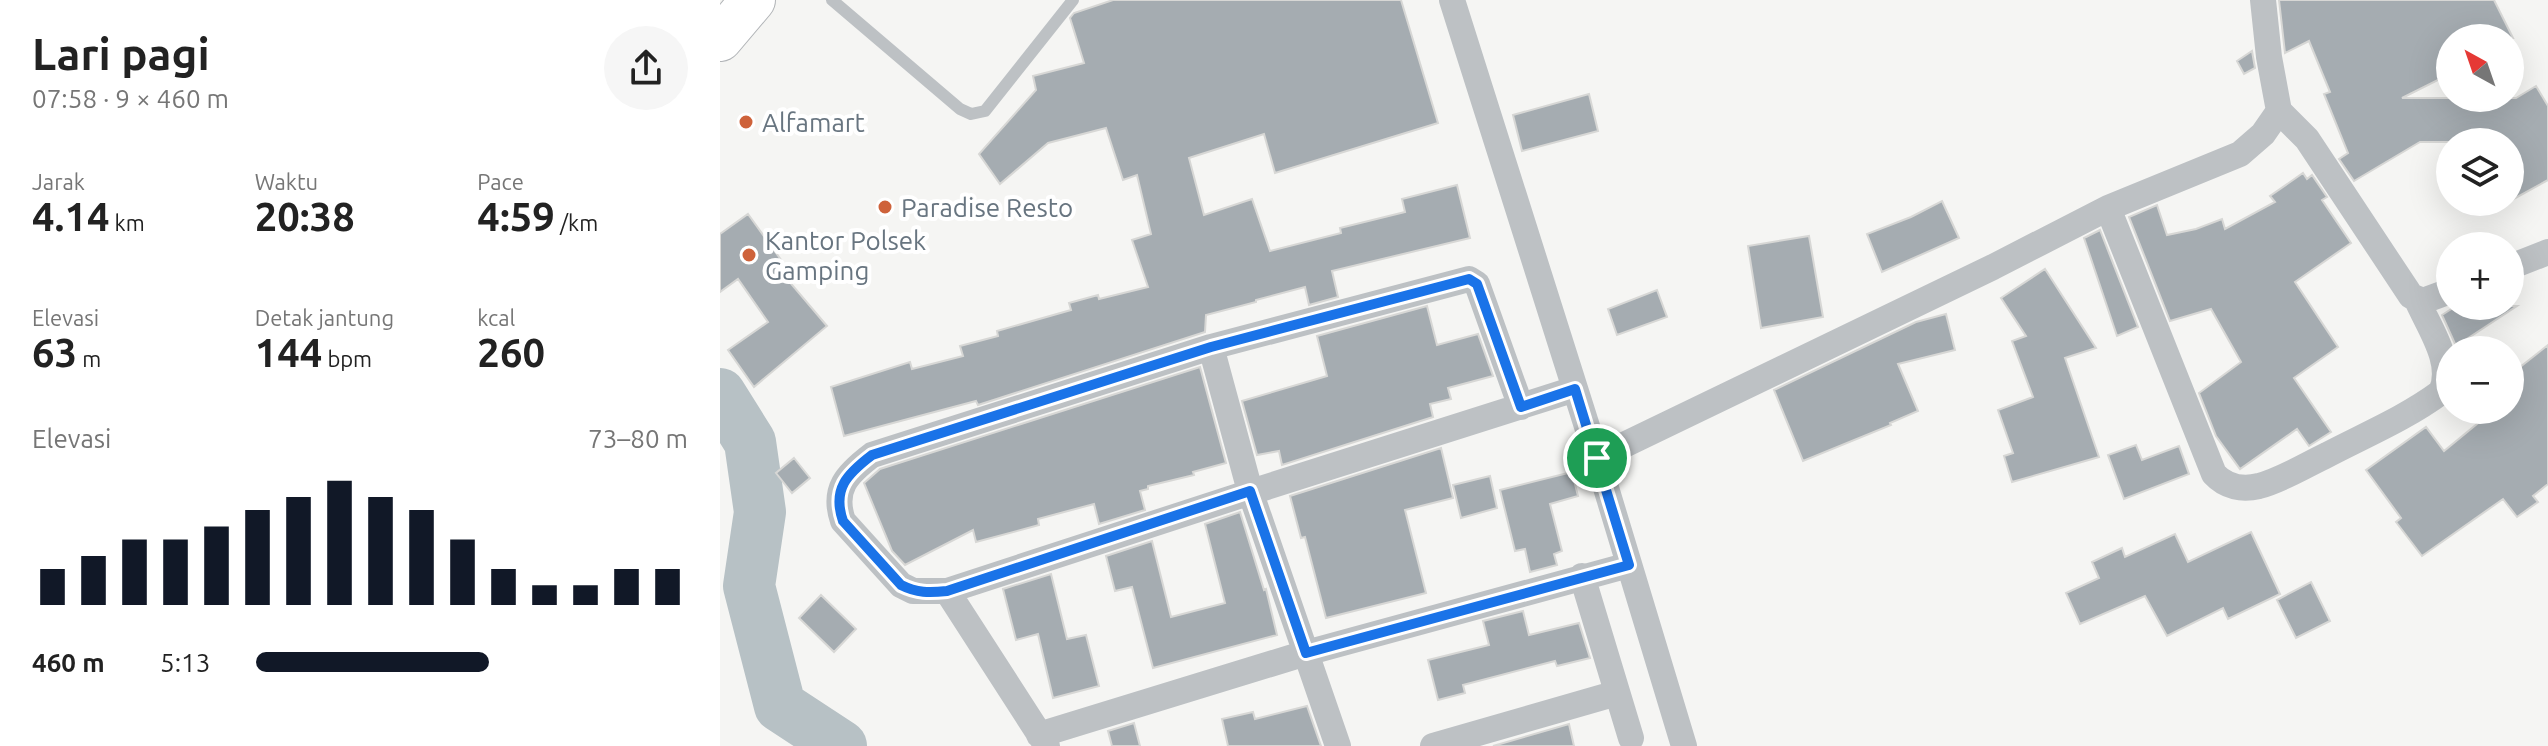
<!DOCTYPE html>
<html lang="id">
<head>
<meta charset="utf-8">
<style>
  :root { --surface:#fff; --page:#f6f6f6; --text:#222; --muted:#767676; --accent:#111827 }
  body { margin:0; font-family:Ubuntu,sans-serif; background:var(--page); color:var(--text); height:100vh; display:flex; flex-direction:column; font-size:30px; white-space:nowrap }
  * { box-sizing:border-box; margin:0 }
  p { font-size:26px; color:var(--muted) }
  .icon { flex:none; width:44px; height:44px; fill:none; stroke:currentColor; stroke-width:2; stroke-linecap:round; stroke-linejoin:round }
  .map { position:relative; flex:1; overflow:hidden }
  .details { display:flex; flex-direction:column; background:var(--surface); width:720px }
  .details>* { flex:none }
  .needle { width:52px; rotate:320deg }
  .tools { position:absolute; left:1716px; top:24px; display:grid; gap:16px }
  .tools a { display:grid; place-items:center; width:88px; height:88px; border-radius:50%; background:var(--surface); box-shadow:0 8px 32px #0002; font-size:40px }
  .pin { position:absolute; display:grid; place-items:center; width:68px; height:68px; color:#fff; margin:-34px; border:4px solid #fff; border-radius:50%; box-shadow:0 2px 8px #0007 }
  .round { display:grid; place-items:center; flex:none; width:84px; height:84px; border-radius:42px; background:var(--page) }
  .overview { display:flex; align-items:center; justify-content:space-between; height:136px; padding:0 32px }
  h1 { font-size:44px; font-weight:700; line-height:60px }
  .metrics { display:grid; grid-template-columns:repeat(3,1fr); gap:12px; height:136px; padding:8px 32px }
  .metrics div { display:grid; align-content:center }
  .metrics b { font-size:40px; font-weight:700 }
  .metrics small { font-size:22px; font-weight:400 }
  .metrics p { font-size:22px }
  .chart { height:224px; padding:16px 32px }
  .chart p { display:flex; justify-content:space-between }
  .chart svg { width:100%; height:144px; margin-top:8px; stroke:var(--accent); stroke-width:6 }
  ul { padding:0 32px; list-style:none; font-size:26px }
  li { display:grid; grid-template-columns:128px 96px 1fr; align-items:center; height:60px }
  li i { height:20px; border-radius:10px; background:var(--accent) }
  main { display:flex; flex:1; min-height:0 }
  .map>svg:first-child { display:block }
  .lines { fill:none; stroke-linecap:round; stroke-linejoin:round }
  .river { stroke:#b7c1c5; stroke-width:52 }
  .building { fill:#a5acb1; stroke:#d7d7d5; stroke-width:2 }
  .highway-casing { stroke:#b1b4b7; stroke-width:46 }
  .lane { stroke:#bdc1c4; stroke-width:12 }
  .street { stroke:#bdc1c4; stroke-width:26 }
  .highway { stroke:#fff; stroke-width:44 }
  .route-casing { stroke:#fff; stroke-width:16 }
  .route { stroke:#1a73e8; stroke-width:10 }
  .poi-dot { fill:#ce623a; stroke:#fff; stroke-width:3 }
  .labels { text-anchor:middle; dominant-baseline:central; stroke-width:8; stroke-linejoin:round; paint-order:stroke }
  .poi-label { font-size:26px; fill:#687580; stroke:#fff; text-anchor:start }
</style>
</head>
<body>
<main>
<section class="details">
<div class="overview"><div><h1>Lari pagi</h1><p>07:58 · 9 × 460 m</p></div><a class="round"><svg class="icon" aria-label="share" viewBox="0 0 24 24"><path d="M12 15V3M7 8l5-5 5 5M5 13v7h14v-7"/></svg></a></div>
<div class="metrics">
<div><p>Jarak</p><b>4.14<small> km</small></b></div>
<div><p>Waktu</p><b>20:38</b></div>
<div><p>Pace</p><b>4:59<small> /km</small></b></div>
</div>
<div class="metrics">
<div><p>Elevasi</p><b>63<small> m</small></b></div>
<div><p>Detak jantung</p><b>144<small> bpm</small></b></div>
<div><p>kcal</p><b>260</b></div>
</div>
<div class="chart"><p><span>Elevasi</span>73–80 m</p>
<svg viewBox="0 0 160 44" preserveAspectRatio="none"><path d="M5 44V33M15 44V29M25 44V24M35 44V24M45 44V20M55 44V15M65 44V11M75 44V6M85 44V11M95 44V15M105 44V24M115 44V33M125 44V38M135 44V38M145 44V33M155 44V33"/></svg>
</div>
<ul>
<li><b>460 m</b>5:13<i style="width:54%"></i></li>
</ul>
</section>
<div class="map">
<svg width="1828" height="746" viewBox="0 0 1828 746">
  <rect width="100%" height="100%" fill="#f5f5f3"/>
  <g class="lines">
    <path class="river" d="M0 394 30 442 40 512 29 586 60 706 121 746"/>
  </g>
  <path class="building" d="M393 0H681L718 123 555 173 544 134 469 158 484 215 532 199 550 251 621 233 620 228 685 212 682 199 737 185 750 238 612 271 618 297 589 305 585 287 536 300V302L486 315 485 332 258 405 256 401 124 436 111 387 190 362 192 369 243 356 240 346 278 336 277 331 351 310 349 303 378 295 379 299 428 287 412 240 431 234 417 175 403 180 386 128 328 143 280 184 259 154 316 90 313 76 364 63 350 18 354 13Z
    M1559 0H1774L1793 38H1730V74L1682 98H1796L1816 86 1828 106V180L1790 201V142H1700L1634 181 1619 159 1628 153 1604 94 1610 92 1589 41 1565 53Z
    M1532 51 1535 68 1524 74 1517 61Z
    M869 94 878 131 802 151 793 115Z
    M1583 173 1587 179 1592 175 1607 197 1602 200 1631 243 1575 282 1618 347 1574 378 1611 432 1589 446 1577 429 1520 469 1496 436 1479 393 1521 362 1491 309 1450 321 1409 217 1437 205 1447 235 1476 229 1502 219 1505 229 1555 202 1550 196Z
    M1222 201 1239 238 1162 272 1147 234 1191 217Z
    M28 214 72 275 67 279 107 326 34 387 8 350 48 322 18 279 0 292V234Z
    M1380 230 1418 327 1397 336 1364 238Z
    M1089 236 1103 317 1041 328 1028 246Z
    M1325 269 1376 348 1345 358 1379 457 1292 482 1284 456 1293 453 1278 410 1313 397 1292 341 1306 336 1281 298Z
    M937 290 947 317 897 335 888 309Z
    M707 306 717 345 758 334 773 376 728 388 731 399 710 404 713 417 562 465 559 451 537 455 522 401 607 376 597 336Z
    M1736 306H1797L1736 346 1722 315Z
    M1226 314 1235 350 1178 364 1198 411 1170 423 1171 425 1083 461 1054 390 1196 322Z
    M1828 345V484L1813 496 1818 502 1797 517 1783 499 1702 556 1676 522 1681 518 1646 470 1706 427 1724 451 1774 410H1790V375Z
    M480 367 506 463 473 472 474 475 428 486V489L420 491 425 510 379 524 374 504 318 519 319 525 256 542 253 530 185 565 172 551 144 483 160 469Z
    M1416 445 1422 460 1459 446 1469 474 1404 499 1388 455Z
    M721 448 733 498 685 510 706 593 606 618 585 537 581 538 570 496Z
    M74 458 90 478 72 493 56 473Z
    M852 472 858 496 830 504 842 551 834 554 837 565 810 572 805 549 795 551 780 490Z
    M770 476 777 508 741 518 733 485Z
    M520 512 544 590 546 589 557 635 433 668 412 587 395 591 386 556 432 541 451 617 505 603 485 524Z
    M1531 532 1560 594 1508 619 1503 608 1447 636 1425 596 1360 624 1346 593 1379 578 1372 562 1402 548 1405 557 1455 534 1468 562Z
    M331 574 347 639 366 635 379 686 333 698 318 634 296 640 283 589Z
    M1591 582 1610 621 1576 638 1557 600Z
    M101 595 136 629 114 652 79 618Z
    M803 611 809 635 859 623 870 658 837 666 835 661 743 685 745 693 718 700 708 660 769 645 763 621Z
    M587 706 601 746H508L502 719 533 712 535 719Z
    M414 723 420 746H392L388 731Z
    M849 724 854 746H773Z"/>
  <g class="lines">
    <g class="highway-casing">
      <path id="highway" d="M0 39 33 0"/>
    </g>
    <path class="lane" d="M112 0 240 109 251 114 265 111 353 0"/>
    <path class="street" d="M732 0 877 458 964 746
      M1559 111 1587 139 1691 296 1703 301 1730 291
      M1388 208 1494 474C1506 487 1522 490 1539 486 1562 480 1586 465 1607 455 1645 435 1686 418 1721 392 1735 363 1708 326 1697 300
      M1790 267 1828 252
      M491 347 530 491 618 746
      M801 407 757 284 749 279 491 347 152 455C127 474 112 489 123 521L181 585 193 591H227C436 522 645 455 855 389
      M877 458 1273 267 1388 208 1520 154 1543 134 1559 111 1549 57 1543 0
      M862 576 911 738
      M227 591 327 746
      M319 735 586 653 909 565
      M713 746 897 693"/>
    <use href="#highway" class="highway"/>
  </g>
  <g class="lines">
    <g class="route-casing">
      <path id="route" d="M749 279 757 284 801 407 855 389 909 565 586 653 530 491 227 591C209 593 197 593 181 585L123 521C112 489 127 474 152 455L491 347Z"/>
    </g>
    <use href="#route" class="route"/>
  </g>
  <g class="poi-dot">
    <circle cx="26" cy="122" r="8"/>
    <circle cx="165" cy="207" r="8"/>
    <circle cx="29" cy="255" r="8"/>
  </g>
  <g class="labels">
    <g class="poi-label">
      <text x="42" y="122">Alfamart</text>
      <text x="181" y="207">Paradise Resto</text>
      <text x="45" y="240">Kantor Polsek<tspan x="45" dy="30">Gamping</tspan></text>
    </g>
  </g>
</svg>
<div class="tools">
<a><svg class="needle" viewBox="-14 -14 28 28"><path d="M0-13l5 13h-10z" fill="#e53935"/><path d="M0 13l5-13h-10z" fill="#767676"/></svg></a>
<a><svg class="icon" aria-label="layers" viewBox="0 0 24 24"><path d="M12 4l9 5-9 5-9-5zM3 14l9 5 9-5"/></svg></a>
<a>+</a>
<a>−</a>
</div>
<div class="pin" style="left:877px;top:458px;background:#1e9e55"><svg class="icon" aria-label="arrive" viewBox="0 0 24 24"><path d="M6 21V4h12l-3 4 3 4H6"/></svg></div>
</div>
</main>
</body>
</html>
